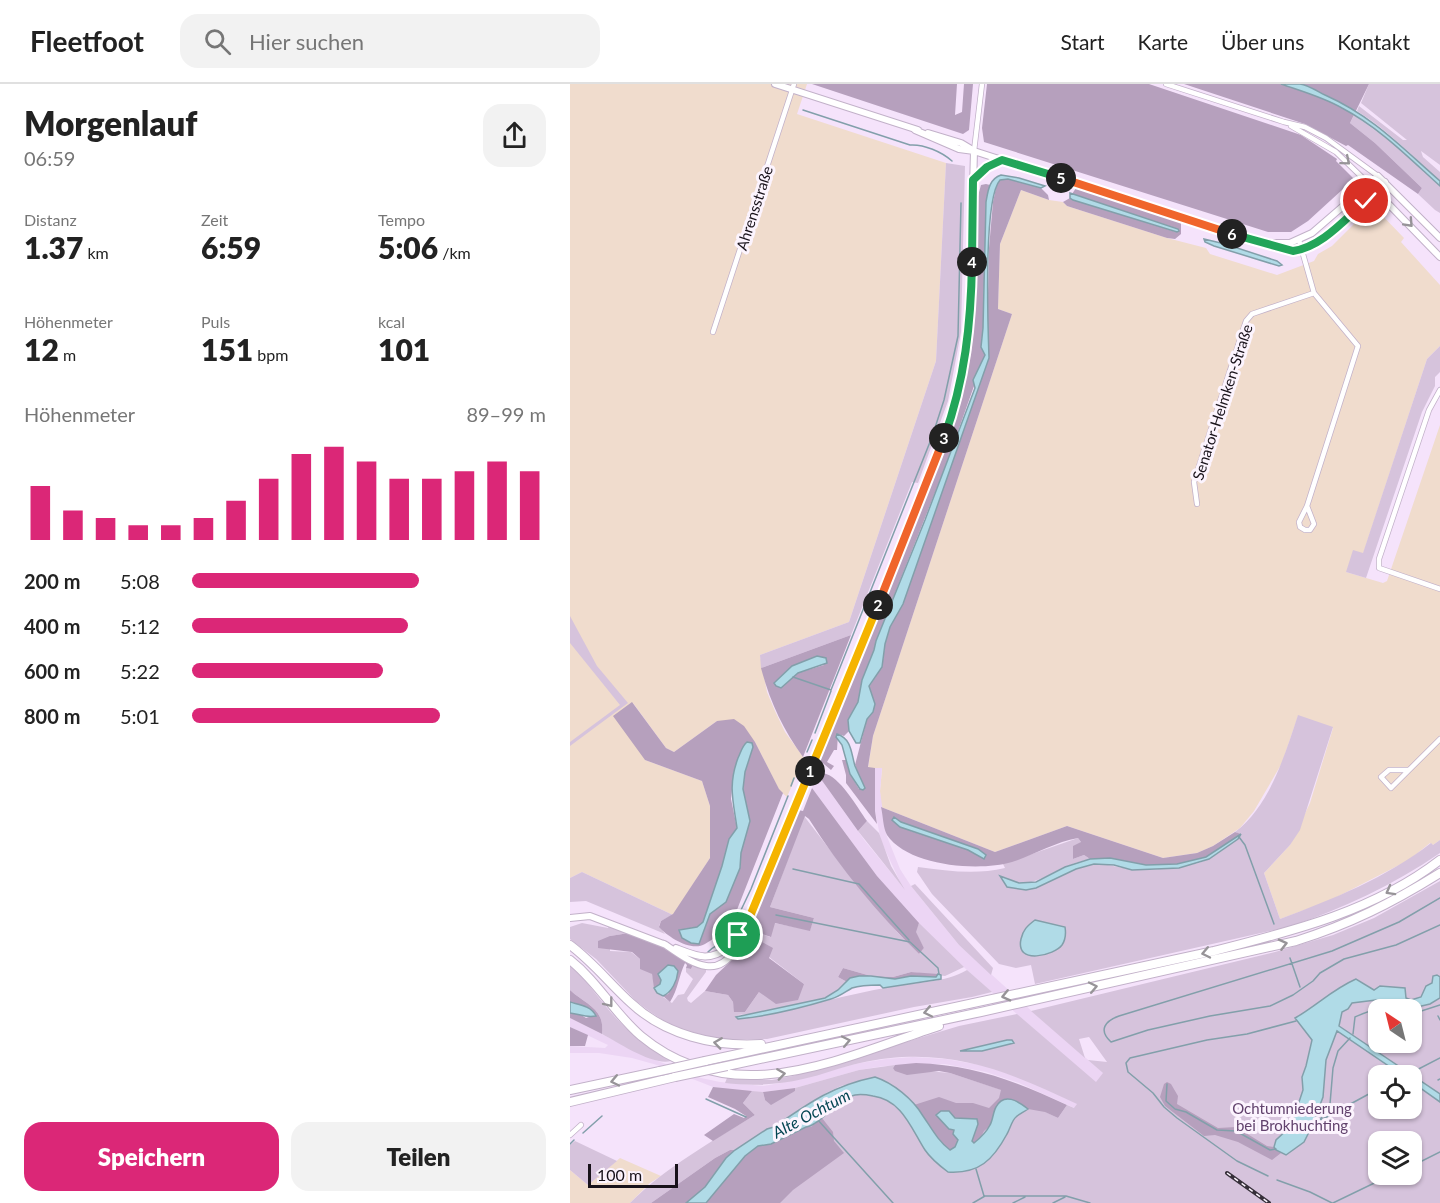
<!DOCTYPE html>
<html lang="de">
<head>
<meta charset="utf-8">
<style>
  :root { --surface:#fff; --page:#f2f2f2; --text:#222; --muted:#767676; --line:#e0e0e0; --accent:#db2777 }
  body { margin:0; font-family:Lato,sans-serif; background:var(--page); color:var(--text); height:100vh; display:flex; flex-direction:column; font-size:22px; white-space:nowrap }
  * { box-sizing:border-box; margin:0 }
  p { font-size:20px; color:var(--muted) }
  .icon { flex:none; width:33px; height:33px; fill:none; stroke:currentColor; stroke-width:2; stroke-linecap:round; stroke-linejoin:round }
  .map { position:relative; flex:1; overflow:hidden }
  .details { display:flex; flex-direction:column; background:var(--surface); width:570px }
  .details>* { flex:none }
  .needle { width:39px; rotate:325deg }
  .fabs { position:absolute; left:798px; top:915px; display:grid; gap:12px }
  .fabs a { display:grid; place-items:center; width:54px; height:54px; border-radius:12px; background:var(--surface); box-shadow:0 2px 4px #0004; font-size:30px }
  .scale { position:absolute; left:18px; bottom:15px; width:90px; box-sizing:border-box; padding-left:6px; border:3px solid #18121a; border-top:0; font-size:16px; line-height:21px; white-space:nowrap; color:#18121a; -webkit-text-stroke:4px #fcf4fe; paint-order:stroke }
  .pin { position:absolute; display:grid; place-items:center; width:51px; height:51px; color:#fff; margin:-26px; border:3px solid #fff; border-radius:50%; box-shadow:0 2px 6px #0007 }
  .km { position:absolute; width:30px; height:30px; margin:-15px; border-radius:50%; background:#222; color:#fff; font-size:16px; line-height:30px; text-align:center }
  .round { display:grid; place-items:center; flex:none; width:63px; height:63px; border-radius:18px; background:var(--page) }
  .overview { display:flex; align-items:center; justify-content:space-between; height:102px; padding:0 24px }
  h1 { font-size:33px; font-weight:800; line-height:45px }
  .metrics { display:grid; grid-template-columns:repeat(3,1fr); gap:9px; height:102px; padding:6px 24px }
  .metrics div { display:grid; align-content:center }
  .metrics b { font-size:30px; font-weight:800 }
  .metrics small { font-size:16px; font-weight:400 }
  .metrics p { font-size:16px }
  .chart { height:168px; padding:12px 24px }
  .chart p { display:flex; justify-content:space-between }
  .chart svg { width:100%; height:108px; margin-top:6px; stroke:var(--accent); stroke-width:6 }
  .action { display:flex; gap:12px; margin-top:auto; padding:12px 24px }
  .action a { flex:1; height:69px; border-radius:18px; background:var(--accent); color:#fff; font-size:24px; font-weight:800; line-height:69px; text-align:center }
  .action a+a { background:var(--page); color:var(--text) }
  ul { padding:0 24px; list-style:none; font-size:20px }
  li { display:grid; grid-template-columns:96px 72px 1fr; align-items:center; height:45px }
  li i { height:15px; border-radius:8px; background:var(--accent) }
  header { display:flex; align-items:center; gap:36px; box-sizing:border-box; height:84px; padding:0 30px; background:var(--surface); border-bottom:2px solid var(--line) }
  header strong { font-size:28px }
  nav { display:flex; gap:33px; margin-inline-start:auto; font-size:21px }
  .search { width:420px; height:54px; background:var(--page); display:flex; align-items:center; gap:15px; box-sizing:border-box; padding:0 21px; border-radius:18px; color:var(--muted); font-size:22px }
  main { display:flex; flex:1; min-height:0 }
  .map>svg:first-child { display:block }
  .industrial { fill:#f0dccd }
  .built { fill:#ecd5f4 }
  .green { fill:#d6c3dc; fill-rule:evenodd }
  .forest { fill:#b6a0bd; fill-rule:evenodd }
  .water { fill:#b0dbe7; stroke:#829faa; stroke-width:1.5 }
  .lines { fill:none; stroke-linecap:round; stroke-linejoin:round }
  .stream { stroke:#829faa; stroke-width:1.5 }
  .minor-casing { stroke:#c2b1c9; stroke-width:6 }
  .tertiary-casing { stroke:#c2b1c9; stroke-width:8 }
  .motorway-casing { stroke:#c2b1c9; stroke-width:10 }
  .minor { stroke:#fff; stroke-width:4.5 }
  .tertiary { stroke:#fff; stroke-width:6 }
  .motorway { stroke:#fff; stroke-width:8 }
  .rail-casing { stroke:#362f39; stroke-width:4 }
  .rail { stroke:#fcf4fe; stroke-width:1.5; stroke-dasharray:4.5; stroke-linecap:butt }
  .motorway-bridge-casing { stroke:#c2b1c9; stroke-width:10; stroke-linecap:butt }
  .motorway-bridge { stroke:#fff; stroke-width:8 }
  .oneway { stroke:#979498 }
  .split-1-casing { stroke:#fff; stroke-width:12 }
  .split-2-casing { stroke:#fff; stroke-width:12 }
  .split-3-casing { stroke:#fff; stroke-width:12 }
  .split-4-casing { stroke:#fff; stroke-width:12 }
  .split-5-casing { stroke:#fff; stroke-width:12 }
  .split-6-casing { stroke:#fff; stroke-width:12 }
  .split-7-casing { stroke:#fff; stroke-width:12 }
  .split-1 { stroke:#f5b400; stroke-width:8 }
  .split-2 { stroke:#f5b400; stroke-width:8 }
  .split-3 { stroke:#f0652b; stroke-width:8 }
  .split-4 { stroke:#22a559; stroke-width:8 }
  .split-5 { stroke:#22a559; stroke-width:8 }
  .split-6 { stroke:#f0652b; stroke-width:8 }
  .split-7 { stroke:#22a559; stroke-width:8 }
  .labels { text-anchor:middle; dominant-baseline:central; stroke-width:6; stroke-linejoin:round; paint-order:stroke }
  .street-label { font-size:15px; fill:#18121a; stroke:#fcf4fe }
  .park-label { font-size:15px; fill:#62426d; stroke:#fcf4fe }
  .water-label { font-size:16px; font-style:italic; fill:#034552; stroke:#fcf4fe }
</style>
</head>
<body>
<header>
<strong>Fleetfoot</strong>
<div class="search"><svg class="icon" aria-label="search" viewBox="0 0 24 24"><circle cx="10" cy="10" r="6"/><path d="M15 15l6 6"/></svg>Hier suchen</div>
<nav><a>Start</a><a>Karte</a><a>Über uns</a><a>Kontakt</a></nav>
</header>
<main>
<section class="details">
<div class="overview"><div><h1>Morgenlauf</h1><p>06:59</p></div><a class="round"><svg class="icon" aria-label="share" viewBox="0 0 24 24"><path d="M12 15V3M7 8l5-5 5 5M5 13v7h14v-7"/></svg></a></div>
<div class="metrics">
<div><p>Distanz</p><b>1.37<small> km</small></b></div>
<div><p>Zeit</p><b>6:59</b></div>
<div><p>Tempo</p><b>5:06<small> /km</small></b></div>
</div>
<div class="metrics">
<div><p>Höhenmeter</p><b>12<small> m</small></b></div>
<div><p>Puls</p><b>151<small> bpm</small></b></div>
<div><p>kcal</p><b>101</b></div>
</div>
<div class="chart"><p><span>Höhenmeter</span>89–99 m</p>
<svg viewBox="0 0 160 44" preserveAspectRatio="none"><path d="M5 44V22M15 44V32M25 44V35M35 44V38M45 44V38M55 44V35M65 44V28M75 44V19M85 44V9M95 44V6M105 44V12M115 44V19M125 44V19M135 44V16M145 44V12M155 44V16"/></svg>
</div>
<ul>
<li><b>200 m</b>5:08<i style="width:64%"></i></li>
<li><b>400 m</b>5:12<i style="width:61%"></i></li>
<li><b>600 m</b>5:22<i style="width:54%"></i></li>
<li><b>800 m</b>5:01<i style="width:70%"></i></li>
</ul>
<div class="action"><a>Speichern</a><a>Teilen</a></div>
</section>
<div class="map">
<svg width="870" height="1119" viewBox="0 0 870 1119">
  <rect width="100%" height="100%" fill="#f5e3fb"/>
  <path class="industrial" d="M0 0H237L227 30 376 79 366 277 279 538 190 571 197 608 205 627 215 648 234 674 217 713 209 706 185 658 147 637 104 668 96 664 63 619 75 676 132 697 140 722V774L103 831 12 788 0 794Z
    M451 106 479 116 493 118 497 122 597 154 636 164 640 170 707 191 744 177 748 170 762 162 796 128 802 125 807 126 834 154 831 158 870 201V262L857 275 793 470 776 488 813 499 817 497 870 341V756L863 761 860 759 839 776 759 817 710 835 694 789 720 761 740 719 763 644 728 632 712 679 684 727 670 744 643 762 627 769 593 774 497 742 425 768 311 723 310 707 312 684H298L303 652 442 230 428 225 430 160Z
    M50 1074 91 1092 80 1099 60 1119H0V1086L18 1101Z"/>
  <path class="built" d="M305 684H312L310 707 316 750 330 785 341 802 389 861 465 930 582 1031 533 1037 449 999 416 988 375 980 314 982 289 986 225 1004 193 1008 166 1007 143 1003 87 981 62 974 29 969H0V962L35 964 38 961 0 943V934L73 971 131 994 150 998 193 1002 211 999 290 979 316 975 343 973 376 975 416 982 446 991 530 1030 552 1022 401 890 346 837 307 792 242 704 248 691 295 757 332 802 311 757 305 727Z"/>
  <path class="green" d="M799 0H870V81L851 67 853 73 870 88V97C843 73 818 46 787 27L789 22 833 56H837L791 19Z
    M784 31 828 63 870 102V129L865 126 848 110 852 104 805 59 780 39Z
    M376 79 395 82 391 248 378 317 348 399 342 398 281 551 191 584 190 571 279 538 366 277Z
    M870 262V288L865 293V302L852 328 796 494 776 488 783 466 793 469 857 275Z
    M0 532 27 582 58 619 0 662V658L50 621 0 559Z
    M728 631 763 643 730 746 720 761 694 789 710 835C763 815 816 794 861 759L863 761 870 756V769C823 801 773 825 718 843L465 900 461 881 446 884 429 880 362 810 347 788 348 783C378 787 406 791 435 784L433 780 508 754 511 758 503 775 514 771 520 775C511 777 501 780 492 784 474 793 455 807 435 793L437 803C467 812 487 789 514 782 530 777 544 783 559 785 576 788 626 783 641 774 651 768 660 760 670 752V750L665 748C700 722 715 670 728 631Z
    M234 732 290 805 328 849 349 870 354 864 345 848 349 839 394 883 375 892 341 888 323 893 301 892 273 884 268 893 277 898 268 906 255 914 191 929 167 931 177 934 189 932C233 923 276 911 320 903 346 898 375 899 397 886L422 908 402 913 344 923 197 955 154 956 117 947 99 940 82 929 67 918 26 875 0 855V843L12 839 38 844 39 842 59 849 40 852V867L61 868 70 875 82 890 87 909 102 919 108 911 114 910 123 895 116 888V884L121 885 123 881 136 885V888L117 914 118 917 121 919 135 907 158 911 163 918 165 928H175L189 908 234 900 199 873 190 857 192 850 200 853 204 839 240 846 244 834 200 823Z
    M297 737 309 749 321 782 335 806 288 747Z
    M12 788 103 831 91 837 89 842 95 850 16 817 0 818V794Z
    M870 797V1119H92L305 993 271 1002 256 1009 204 1043 197 1045 165 1066H160L145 1074 81 1119H60C96 1083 141 1058 185 1031L173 1019 182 1007 193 1008 195 1016 225 1007V1004L289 986 325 981 323 984 380 989 432 1006 488 1034 497 1021 504 1024 507 1020C434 985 373 961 290 979 271 983 252 991 233 995 207 1001 182 1002 155 999L157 994 202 996 223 992 389 942 447 930 526 998 533 989 518 976 537 978 519 953 509 955 515 974 461 927 705 868 763 851 804 834ZM808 926H842V958H808ZM808 992H842V1024H808ZM808 1058H842V1090H808Z
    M345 800 423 884 421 891 389 861 341 802Z
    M0 881C18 897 30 917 46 934 62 952 81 965 101 977 83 982 49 959 32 950 35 924 16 921 0 906Z
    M5 1057 47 1077 18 1101 0 1086V1061Z"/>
  <path class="forest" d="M242 0H387L385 31 392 28 394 0H403L399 46 393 50Z
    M417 0H579L731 51 767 75 766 77 784 95 738 137 721 148H698L414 58 412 44Z
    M614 0H799L780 39 805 59 852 104 848 110 778 61 776 62 735 40Z
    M438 95 471 104 478 111 479 116 451 106 430 160 428 225 442 230 303 652 298 683 305 684V727L307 740 276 699V691L272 676H277L280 690 289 705 293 702 285 681 297 635 303 628 299 603 312 583 315 560 320 543 333 520 419 274 417 256 419 164 423 118 427 99 430 96Z
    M416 100 420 101 416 118 413 244 411 263 415 271 376 381 306 557 304 566 292 596 288 618 278 636 279 647 274 652 268 650 267 666H264L257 678 264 682 261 686 248 675C281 595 315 516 347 435 367 385 389 334 399 280 409 225 405 168 408 112L411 101Z
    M506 104 611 138V150L605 155 597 154 497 122 493 118 500 114 606 148 609 147 608 145 502 110Z
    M281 551 233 673C213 645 200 618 191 584ZM247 572 254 581 228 589 211 604 222 582Z
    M62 618 96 664 104 668 147 637 164 635 174 642 185 658 209 705 213 709 159 846C149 849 144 855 135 860 121 868 98 853 89 843L91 837 103 830 140 774V722L132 697 75 676 43 632ZM183 663 175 688 173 705 180 737 171 769 170 784 140 830 129 860 121 859 112 854 109 846 127 843 133 838 152 782 159 755 167 744 161 715 164 687Z
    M253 689C270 692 287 723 297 737L288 747 248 691Z
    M242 704 307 792 349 839 346 848 354 864 349 870C308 830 270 784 239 735L235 732 200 823 244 834 240 847 205 839 201 853 192 850 190 857 203 864 199 874 234 900 228 916 206 920 189 908 175 928H164L163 918 158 911 135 907 146 891 163 875H169L178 864 174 859 228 726 233 727Z
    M311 723 425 768 497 742 593 774 627 769 643 762 665 748 671 750 636 773 607 780 576 781 540 774 520 775 514 771 503 775V762L511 758 508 754C485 758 464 771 442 778 408 788 338 782 317 751 313 744 313 731 311 723ZM324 733 331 738 408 765 415 771V773L398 766 341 747Z
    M59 849 90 862 123 881 121 885 116 884 117 881 115 879C109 891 108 906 100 918L93 912 98 910 102 903 98 881 88 890 91 896 90 900 84 904 82 890 70 885V875L62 868 28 864V857L40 852Z
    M273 884 301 892 323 893 341 888 368 890 366 893 341 892 325 895 289 892 280 894 277 898 268 893Z
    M0 906C16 921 35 924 32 950L0 934V929H8L16 934 25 931 17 923 0 918Z
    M0 943 18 951 15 962H0Z
    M346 979C405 981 445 997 497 1021L488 1034 475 1028 458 1025 449 1018 414 1047 410 1055 404 1059 384 1045 388 1056 385 1063 380 1066C364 1054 358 1035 344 1021L369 1013 386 1019H403L419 1024 429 1014 431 1006 380 989 369 987 337 991 325 987 323 984 325 981Z
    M597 998 601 1000 608 1012 607 1020 648 1044 666 1043 697 1062 704 1063 706 1066 711 1069 702 1076 668 1058 645 1051 634 1052 595 1022 590 1013 594 1000Z
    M143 1003 182 1007 173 1019 185 1031 143 1057 134 1051 164 1030 174 1034 176 1032 165 1025 138 1013Z
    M225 1004V1007L201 1021 195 1016 193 1008Z
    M252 1034 263 1048 264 1057 274 1069 223 1106 210 1119H136L175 1072 188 1062 201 1060 236 1043H241Z
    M160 1066H165L156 1074 135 1103 116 1119H81L145 1074Z"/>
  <path class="water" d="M711 0C717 0 724 0 730 0 738 1 747 7 755 11 804 33 831 63 870 97V102C839 74 810 44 772 24 753 13 731 7 711 0Z
    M431 91 449 94 475 102 471 104 438 95 430 96C413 115 418 244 419 274L333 520 320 543 315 560 312 583 299 602 305 620 303 628 297 635 290 659H286L279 647 278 636 288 618 292 596 304 566 306 557 355 436 405 304 403 296 415 271 411 263 413 244 416 118C418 107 419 95 431 91Z
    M500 109 608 145 609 147 607 148 503 116 500 114Z
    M634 155 655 160 707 177 712 181 709 182 644 162 635 158Z
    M247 572 256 574 257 579 228 589 211 604 206 602 204 599 222 582Z
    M267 650C282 655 281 669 285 682 288 689 292 697 295 704L293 706 290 705 280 690 272 661 266 653Z
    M177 658 182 659 183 663 175 688 173 705 180 737 171 769 170 784 156 818 140 830 129 860 121 859 112 854 109 846 127 843 133 838 152 782 159 755 167 744C163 716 158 701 168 674 171 668 172 662 177 658Z
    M324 733 331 738 408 765 416 771 414 775 398 766 330 743 322 736Z
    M671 750 668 755 639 775 609 784 562 786 544 781 524 780 506 785 466 804 456 806 437 803 430 792 449 799 466 798 495 783 520 775 540 774 576 781 607 780 636 773Z
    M465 836 495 843C496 849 496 855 492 861 485 871 445 882 451 855 453 846 457 842 465 836Z
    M98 881 104 882 108 887C107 897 102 908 93 912L87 909 84 904 90 900 91 896 88 890Z
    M368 890 371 891V895L313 904 310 901C301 901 291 901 282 904 275 908 269 913 261 915 231 924 199 932 168 935L166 933 255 914 268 906 280 894 289 892H301L325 895 341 892 366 893Z
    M867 891 870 893V914L860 920 843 924 826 923 806 916 782 919 778 925 772 928 769 942 870 1010V1018L842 998V992L832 991 767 947 756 976 753 1013 743 1040 734 1058 716 1071 706 1066 704 1063 706 1056 721 1042 733 1006 732 993 736 982 742 956 725 934C746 922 763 905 786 895L804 906 810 902 835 904 836 914 841 916 851 913 856 902 862 899 863 892Z
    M0 918C10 921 21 922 26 932 15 934 10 930 0 929Z
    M437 956H442L444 959 412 967H390Z
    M305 993C323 999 343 1015 353 1032 362 1045 368 1057 380 1066L385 1063 388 1056 383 1050 384 1046 379 1045 366 1031 371 1027H379L385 1034 407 1035 408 1040 402 1057 404 1059C409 1055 417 1047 420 1041 423 1036 423 1028 426 1023 434 1008 448 1017 458 1025 454 1028 449 1030 446 1033 442 1036 440 1045 437 1050 423 1076 409 1090 378 1088 370 1082 361 1075 355 1066 341 1044 332 1016 303 1012 298 1011 290 1010 285 1011 267 1015 249 1042 236 1043L201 1060 188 1062 175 1072 136 1119H116L135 1103 156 1074 165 1066 197 1045 204 1043C239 1019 262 1002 305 993Z"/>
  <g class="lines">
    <path class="stream" d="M233 26 340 61C354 60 372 68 382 77
      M223 593 261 606 362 353 374 316 388 252 391 119
      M245 649 261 607
      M237 668 242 656
      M221 702 224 694
      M669 753 675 761 704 840
      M223 785 289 800 339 856
      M870 814 829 838 762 867 549 932C535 937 528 946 541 958L578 946 640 932 700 922 723 911 743 897 750 889 774 875 826 861 870 841
      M206 831 340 858 368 884 369 890
      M162 845 181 805 218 712
      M138 868C144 861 152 861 158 852
      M720 874 730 903
      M842 930 870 921
      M868 932 870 936
      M783 950 785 933C797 928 809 922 822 926
      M835 992 870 974
      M868 996 870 995
      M597 1000 596 1017 605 1025 616 1028 647 1046 666 1047 700 1066 706 1065
      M136 1015 176 1033
      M247 1035 323 1119
      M751 1036 808 1005
      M750 1047V1036L760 1020 763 984 768 967 780 954
      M13 1049 32 1032
      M0 1060 4 1056
      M842 1082 870 1068
      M406 1085 414 1112
      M698 1092 667 1077 607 1034 594 1023 583 1009 558 988 556 979 560 974 637 956 677 950 726 937
      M707 1096 740 1108 762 1119
      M403 1119 415 1112H496L520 1119
      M443 1119 455 1113
      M483 1119 495 1113
      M763 1119 823 1090"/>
    <g class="minor-casing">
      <path id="minor" d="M596 0 714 38 735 43 756 54 808 92
        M721 42 766 68 799 100
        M404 67 412 0
        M729 156 744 209 788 262 737 422 729 438 730 443 735 446H740L744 440 737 422
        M143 248 224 0
        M870 306 859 326 809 475V484L870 505
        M627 420 624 398 676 237 682 230 744 209
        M838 686H819L811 693 821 704 870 655
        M0 1051 11 1041"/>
    </g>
    <g class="tertiary-casing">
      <path id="tertiary" d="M205 0 348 46
        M345 46 389 65 404 67 626 139 723 167C753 163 793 120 815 98
        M358 49 391 59 401 65
        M403 96 417 83 432 76
        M799 100 870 173
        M701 159H720L742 149 808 92 870 154
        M0 834 20 832 96 861
        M94 860C107 868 121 880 136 882 160 886 173 855 178 837L369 368 387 312 399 251 404 67
        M106 864C129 873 139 878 161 862
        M158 866 174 842"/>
    </g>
    <g class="motorway-casing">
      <path id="motorway" d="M0 861C23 878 40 900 61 919 95 951 145 963 191 960
        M0 876C28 898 44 929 71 952 164 1029 271 974 369 942
        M135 977 644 867C723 847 804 827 870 776
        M157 982 411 928 726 857C780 840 822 819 870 789
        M0 1006 90 987
        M0 1018 105 993"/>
    </g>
    <use href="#minor" class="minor"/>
    <use href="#tertiary" class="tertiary"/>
    <use href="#motorway" class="motorway"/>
    <g class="rail-casing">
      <path id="rail" d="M657 1089 699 1119"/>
    </g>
    <use href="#rail" class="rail"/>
    <g class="motorway-bridge-casing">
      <path id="motorway-bridge" d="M90 987 135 977
        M105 993 157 982"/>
    </g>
    <use href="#motorway-bridge" class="motorway-bridge"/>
  </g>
  <defs><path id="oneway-chevron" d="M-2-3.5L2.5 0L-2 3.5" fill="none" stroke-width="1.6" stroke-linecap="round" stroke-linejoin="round" transform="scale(1.5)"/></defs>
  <g class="oneway">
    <use href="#oneway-chevron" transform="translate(776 77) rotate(40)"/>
    <use href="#oneway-chevron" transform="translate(839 139) rotate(47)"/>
    <use href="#oneway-chevron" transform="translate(820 807) rotate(151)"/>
    <use href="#oneway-chevron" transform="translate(713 860) rotate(-14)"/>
    <use href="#oneway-chevron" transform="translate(636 869) rotate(168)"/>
    <use href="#oneway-chevron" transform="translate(523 903) rotate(-12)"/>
    <use href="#oneway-chevron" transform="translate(436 912) rotate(167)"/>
    <use href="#oneway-chevron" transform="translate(39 919) rotate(52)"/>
    <use href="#oneway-chevron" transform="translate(358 928) rotate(168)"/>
    <use href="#oneway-chevron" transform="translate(276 957) rotate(-12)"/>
    <use href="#oneway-chevron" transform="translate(148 959) rotate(-172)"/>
    <use href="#oneway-chevron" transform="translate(211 990) rotate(-8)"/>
    <use href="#oneway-chevron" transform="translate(45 997) rotate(168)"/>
  </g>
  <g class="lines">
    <g class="split-1-casing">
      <path id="split-1" d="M168 851 178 837 240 687"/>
    </g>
    <g class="split-2-casing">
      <path id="split-2" d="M240 687 308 521"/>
    </g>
    <g class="split-3-casing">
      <path id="split-3" d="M308 521 374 354"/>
    </g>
    <g class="split-4-casing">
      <path id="split-4" d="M374 354C395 296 401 239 402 178"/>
    </g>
    <g class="split-5-casing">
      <path id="split-5" d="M402 178 403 96 417 83 432 76 491 94"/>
    </g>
    <g class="split-6-casing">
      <path id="split-6" d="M491 94 662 150"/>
    </g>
    <g class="split-7-casing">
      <path id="split-7" d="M662 150 723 167C752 163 775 135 796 117"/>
    </g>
    <use href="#split-1" class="split-1"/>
    <use href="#split-2" class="split-2"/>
    <use href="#split-3" class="split-3"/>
    <use href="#split-4" class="split-4"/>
    <use href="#split-5" class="split-5"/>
    <use href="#split-6" class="split-6"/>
    <use href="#split-7" class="split-7"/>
  </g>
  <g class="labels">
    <g class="street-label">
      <text transform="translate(184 124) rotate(-72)">Ahrensstraße</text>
      <text transform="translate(652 318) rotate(-72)">Senator-Helmken-Straße</text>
    </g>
    <g class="park-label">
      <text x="722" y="1024">Ochtumniederung<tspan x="722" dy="17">bei Brokhuchting</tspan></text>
    </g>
    <g class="water-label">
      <text transform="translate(241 1029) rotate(-28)">Alte Ochtum</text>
    </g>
  </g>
</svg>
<div class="fabs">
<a><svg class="needle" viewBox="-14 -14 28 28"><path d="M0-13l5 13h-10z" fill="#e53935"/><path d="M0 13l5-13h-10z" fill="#767676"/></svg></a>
<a><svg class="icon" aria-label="locate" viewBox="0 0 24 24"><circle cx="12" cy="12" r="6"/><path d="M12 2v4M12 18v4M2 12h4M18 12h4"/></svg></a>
<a><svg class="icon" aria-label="layers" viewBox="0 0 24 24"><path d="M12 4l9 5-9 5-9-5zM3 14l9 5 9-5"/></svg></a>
</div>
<div class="scale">100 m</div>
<div class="pin" style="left:168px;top:851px;background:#1e9e55"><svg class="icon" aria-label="arrive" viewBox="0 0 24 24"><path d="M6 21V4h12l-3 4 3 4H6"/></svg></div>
<div class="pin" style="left:796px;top:117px;background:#d93025"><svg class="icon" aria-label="check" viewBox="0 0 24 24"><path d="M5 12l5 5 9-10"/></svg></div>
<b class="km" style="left:240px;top:687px">1</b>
<b class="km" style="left:308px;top:521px">2</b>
<b class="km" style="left:374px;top:354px">3</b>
<b class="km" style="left:402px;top:178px">4</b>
<b class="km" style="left:491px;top:94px">5</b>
<b class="km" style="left:662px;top:150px">6</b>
</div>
</main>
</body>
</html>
